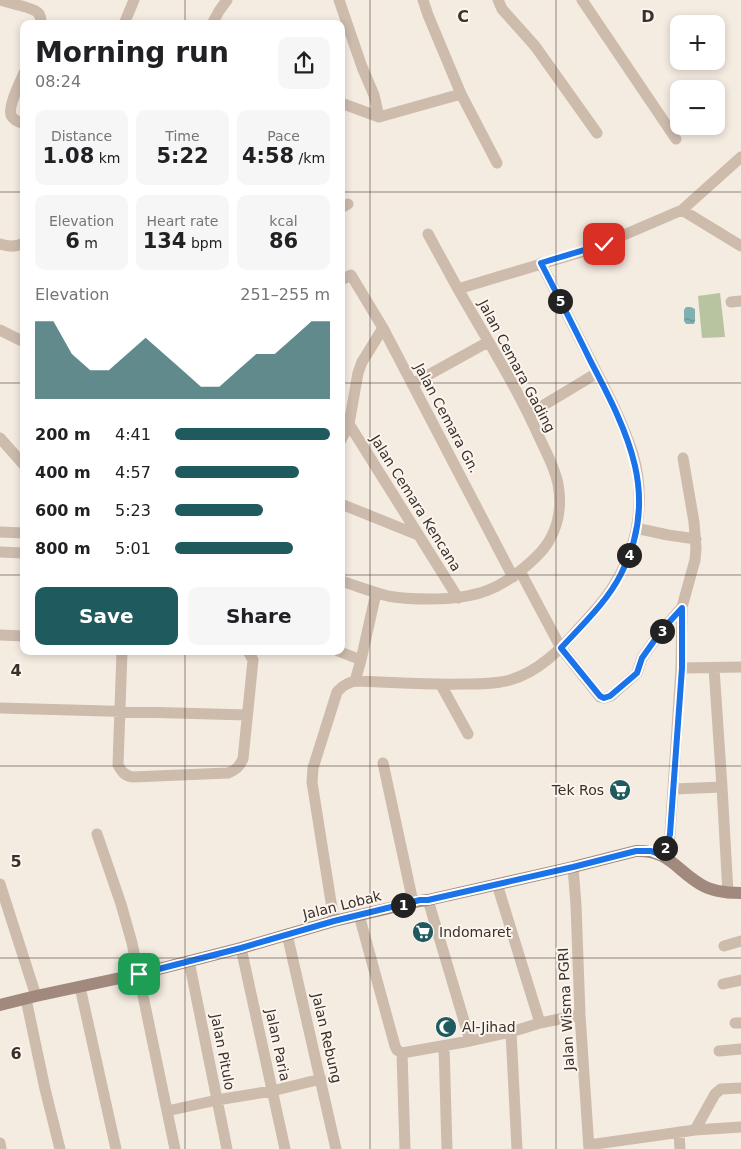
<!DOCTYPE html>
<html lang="en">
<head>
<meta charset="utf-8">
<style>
  :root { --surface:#fff; --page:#f6f6f6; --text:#202124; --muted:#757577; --accent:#1f5a5e }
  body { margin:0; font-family:"DejaVu Sans",sans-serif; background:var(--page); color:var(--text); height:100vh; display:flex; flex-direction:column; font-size:19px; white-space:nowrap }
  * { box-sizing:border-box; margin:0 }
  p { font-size:16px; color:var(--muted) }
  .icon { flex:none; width:28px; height:28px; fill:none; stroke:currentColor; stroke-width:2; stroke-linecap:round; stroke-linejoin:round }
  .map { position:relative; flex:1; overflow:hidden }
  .side { position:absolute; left:20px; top:20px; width:325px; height:635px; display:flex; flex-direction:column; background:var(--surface); border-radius:10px; box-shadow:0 2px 8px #0003 }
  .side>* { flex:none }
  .controls { position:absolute; left:670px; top:15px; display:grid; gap:10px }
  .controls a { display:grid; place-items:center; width:55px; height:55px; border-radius:10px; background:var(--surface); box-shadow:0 2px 8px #0003; font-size:25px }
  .pin { position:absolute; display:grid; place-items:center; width:42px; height:42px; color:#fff; margin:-21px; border-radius:10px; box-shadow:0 2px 8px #0006 }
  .km { position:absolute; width:25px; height:25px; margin:-12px; border-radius:50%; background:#222; color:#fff; font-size:14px; line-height:25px; text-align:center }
  .round { display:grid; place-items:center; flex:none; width:52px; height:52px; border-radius:10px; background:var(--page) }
  .overview { display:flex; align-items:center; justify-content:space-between; height:85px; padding:0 15px }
  h1 { font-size:28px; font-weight:600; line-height:38px }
  .metrics { display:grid; grid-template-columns:repeat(3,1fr); gap:8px; height:85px; padding:5px 15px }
  .metrics div { display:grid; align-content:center; border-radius:10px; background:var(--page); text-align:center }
  .metrics b { font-size:21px; font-weight:600 }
  .metrics small { font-size:14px; font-weight:400 }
  .metrics p { font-size:14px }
  .chart { height:140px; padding:10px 15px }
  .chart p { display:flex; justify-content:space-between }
  .chart svg { width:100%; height:90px; margin-top:5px; fill:var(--accent); opacity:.7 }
  .action { display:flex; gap:10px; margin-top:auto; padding:10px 15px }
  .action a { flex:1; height:58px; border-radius:10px; background:var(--accent); color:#fff; font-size:20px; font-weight:600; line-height:58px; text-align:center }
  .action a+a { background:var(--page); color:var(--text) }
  ul { padding:0 15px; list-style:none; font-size:16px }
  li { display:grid; grid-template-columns:80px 60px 1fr; align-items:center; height:38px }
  li i { height:12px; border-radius:6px; background:var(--accent) }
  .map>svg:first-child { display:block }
  .pitch { fill:#b8c4a0 }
  .water { fill:url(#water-ripples) }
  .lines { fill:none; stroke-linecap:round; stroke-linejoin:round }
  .street { stroke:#cdbbac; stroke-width:11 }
  .secondary { stroke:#a18a7d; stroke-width:12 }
  .route-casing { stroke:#fff; stroke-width:10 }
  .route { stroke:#1a73e8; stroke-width:6 }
  .grid { fill:none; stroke:#3b302b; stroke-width:1; stroke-opacity:0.55 }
  .labels { text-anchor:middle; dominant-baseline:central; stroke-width:4; stroke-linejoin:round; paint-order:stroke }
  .street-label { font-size:14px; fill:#3b302b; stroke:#fbf5ee }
  .poi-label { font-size:14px; fill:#3b302b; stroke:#fbf5ee; text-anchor:start }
  .grid-label { font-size:16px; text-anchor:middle; font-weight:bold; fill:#3b302b; stroke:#fbf5ee; stroke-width:4; stroke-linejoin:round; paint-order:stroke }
</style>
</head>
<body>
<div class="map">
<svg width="741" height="1149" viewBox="0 0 741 1149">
  <defs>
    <pattern id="water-ripples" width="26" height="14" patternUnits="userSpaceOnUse" patternTransform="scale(1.25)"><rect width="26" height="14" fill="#7fb0b2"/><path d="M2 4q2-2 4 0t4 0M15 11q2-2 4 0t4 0" fill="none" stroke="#699091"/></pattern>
  </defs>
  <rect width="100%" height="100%" fill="#f4ebe1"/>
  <path class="pitch" d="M720 293 725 337 702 338 698 296Z"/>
  <path class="water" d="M686 307H691L695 309V321L694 324H686L684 321V310Z"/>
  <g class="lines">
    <path class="street" d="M0 0C8 3 31 7 37 12 41 15 41 19 41 24
      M339 0 362 67 374 95 379 117
      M423 0 428 15 461 94 497 163
      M498 0 502 9 535 46 597 133
      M582 0 676 139
      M124 24 134 0
      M212 24 219 11 227 0
      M24 73C20 82 8 106 11 115 13 120 19 122 24 124
      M341 103 379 117 461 94
      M341 208 348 204
      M682 210 741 246
      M428 234 458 289
      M0 244C8 247 16 247 24 243
      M341 280 351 275 383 328 513 577
      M731 302 741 301
      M0 330 24 342
      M412 384 488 342
      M529 414 597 373
      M349 424 458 598
      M0 438 24 465
      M341 440 349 424 358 373 362 362 383 328
      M341 504 418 535
      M638 527 640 529 668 535 696 539
      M0 532 24 533
      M0 552 24 553
      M520 571 561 648 600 697 604 698 611 696 637 673 642 658 661 631 682 607 695 560 696 548 694 522 683 458
      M341 581C357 586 372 592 388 596 402 599 416 599 430 599 476 599 502 590 536 557 556 538 563 512 558 484 555 468 547 454 540 439 517 387 486 338 458 289L591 249 682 210 741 157
      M0 635 24 636
      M122 651 118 765C122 772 124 775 132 777L228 773C236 770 239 767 243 759L253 660 248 651
      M338 651 361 660
      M681 668 682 607
      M714 668 722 787
      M355 681 361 660 376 593
      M441 685 468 734
      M0 708 247 715
      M383 763 413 902
      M674 789 722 787 728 893
      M97 834 121 904 132 943 175 1149
      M661 855 669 842 670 834 681 668 741 667
      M573 867 576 905 580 1015 589 1149
      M0 884 36 996
      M497 884 540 1023
      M428 900 470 1041
      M359 915 395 1046 397 1050 402 1053 470 1041 511 1032 540 1023 580 1015
      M334 921 312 782 313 768 337 692C342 686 347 683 355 681 391 682 428 685 464 684 480 684 495 684 510 680 538 672 560 650 578 629 588 618 599 607 608 594 637 553 647 503 633 454 623 423 608 394 593 365 576 331 558 297 541 263
      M287 934 336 1149
      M724 946 741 941
      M241 948 285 1149
      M189 961 227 1149
      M723 984 741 980
      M80 987 116 1149
      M26 999 45 1089 60 1149
      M735 1023H741
      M511 1032 517 1149
      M444 1046 447 1149
      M719 1051 741 1049
      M402 1053 405 1149
      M167 1111 217 1100 272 1091 321 1079
      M695 1130 715 1094 721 1089 741 1088
      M679 1132 680 1149
      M0 1143 1 1149
      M589 1145 695 1130 741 1127"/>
    <path class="secondary" d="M0 1005 36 996 139 974 241 948 334 921 420 901 428 900 573 867 636 851C669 850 675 869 700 884 712 892 727 893 741 893"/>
  </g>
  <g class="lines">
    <g class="route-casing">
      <path id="route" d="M139 974 241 948 334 921 420 900H428L573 867 636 851H651L661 855 668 842 670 834 682 668V608L661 631 642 658 637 673 610 696 604 698 600 696 561 648C582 625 607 602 621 574 661 496 628 433 591 362 575 329 558 296 541 263L604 244"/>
    </g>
    <use href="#route" class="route"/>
  </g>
  <path class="grid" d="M185 0V24M370 0V1149M556 0V1149M0 192H24M341 192H741M0 383H24M341 383H741M0 575H24M341 575H741M185 651V1149M0 766H741M0 958H741"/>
  <defs>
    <g id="supermarket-disc" transform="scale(1.125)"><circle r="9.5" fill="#1f5a5e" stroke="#fbf5ee"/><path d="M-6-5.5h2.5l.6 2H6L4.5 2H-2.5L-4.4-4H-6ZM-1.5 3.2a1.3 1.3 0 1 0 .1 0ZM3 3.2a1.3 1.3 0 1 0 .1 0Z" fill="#fff"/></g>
    <g id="mosque-disc" transform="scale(1.125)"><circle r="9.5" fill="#1f5a5e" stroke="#fbf5ee"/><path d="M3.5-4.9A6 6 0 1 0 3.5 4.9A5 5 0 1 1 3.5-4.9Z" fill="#fff"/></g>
  </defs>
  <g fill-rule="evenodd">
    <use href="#supermarket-disc" x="620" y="790"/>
    <use href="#supermarket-disc" x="423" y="932"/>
    <use href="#mosque-disc" x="446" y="1027"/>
  </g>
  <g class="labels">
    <g class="street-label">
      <text transform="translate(517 366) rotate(62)">Jalan Cemara Gading</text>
      <text transform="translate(447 418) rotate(62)">Jalan Cemara Gn.</text>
      <text transform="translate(416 503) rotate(58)">Jalan Cemara Kencana</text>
      <text transform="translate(342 905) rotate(-14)">Jalan Lobak</text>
      <text transform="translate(566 1009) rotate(-93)">Jalan Wisma PGRI</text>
      <text transform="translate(327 1038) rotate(77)">Jalan Rebung</text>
      <text transform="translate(278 1045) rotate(78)">Jalan Paria</text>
      <text transform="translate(223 1052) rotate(79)">Jalan Pitulo</text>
    </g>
    <g class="poi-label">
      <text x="604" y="790" text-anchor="end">Tek Ros</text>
      <text x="439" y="932">Indomaret</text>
      <text x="462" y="1027">Al-Jihad</text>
    </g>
  </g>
  <g class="grid-label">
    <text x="463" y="22">C</text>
    <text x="648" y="22">D</text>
    <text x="16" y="676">4</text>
    <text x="16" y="867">5</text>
    <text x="16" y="1059">6</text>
  </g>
</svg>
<div class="controls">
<a>+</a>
<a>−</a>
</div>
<div class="pin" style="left:139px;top:974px;background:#1e9e55"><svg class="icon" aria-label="arrive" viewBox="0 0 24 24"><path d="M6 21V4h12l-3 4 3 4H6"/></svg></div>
<div class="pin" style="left:604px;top:244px;background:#d93025"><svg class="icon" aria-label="check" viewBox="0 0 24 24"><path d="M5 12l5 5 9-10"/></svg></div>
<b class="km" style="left:403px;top:905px">1</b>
<b class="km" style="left:665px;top:848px">2</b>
<b class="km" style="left:662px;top:631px">3</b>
<b class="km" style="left:629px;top:555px">4</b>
<b class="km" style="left:560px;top:301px">5</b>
<section class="side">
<div class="overview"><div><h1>Morning run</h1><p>08:24</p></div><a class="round"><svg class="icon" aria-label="share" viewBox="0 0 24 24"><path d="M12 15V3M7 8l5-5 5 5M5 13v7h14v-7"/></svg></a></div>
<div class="metrics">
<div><p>Distance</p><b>1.08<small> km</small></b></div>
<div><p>Time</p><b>5:22</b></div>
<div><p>Pace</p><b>4:58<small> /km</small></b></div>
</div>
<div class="metrics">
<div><p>Elevation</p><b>6<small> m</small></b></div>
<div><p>Heart rate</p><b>134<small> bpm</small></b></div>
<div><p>kcal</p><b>86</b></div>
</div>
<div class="chart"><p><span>Elevation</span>251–255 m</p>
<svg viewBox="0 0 160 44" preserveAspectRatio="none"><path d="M0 44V6L10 6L20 22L30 30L40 30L50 22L60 14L70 22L80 30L90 38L100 38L110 30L120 22L130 22L140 14L150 6L160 6V44z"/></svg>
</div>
<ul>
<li><b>200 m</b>4:41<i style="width:100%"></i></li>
<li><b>400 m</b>4:57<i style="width:80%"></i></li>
<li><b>600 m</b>5:23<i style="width:57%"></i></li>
<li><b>800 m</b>5:01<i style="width:76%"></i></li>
</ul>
<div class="action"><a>Save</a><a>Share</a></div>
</section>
</div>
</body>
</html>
